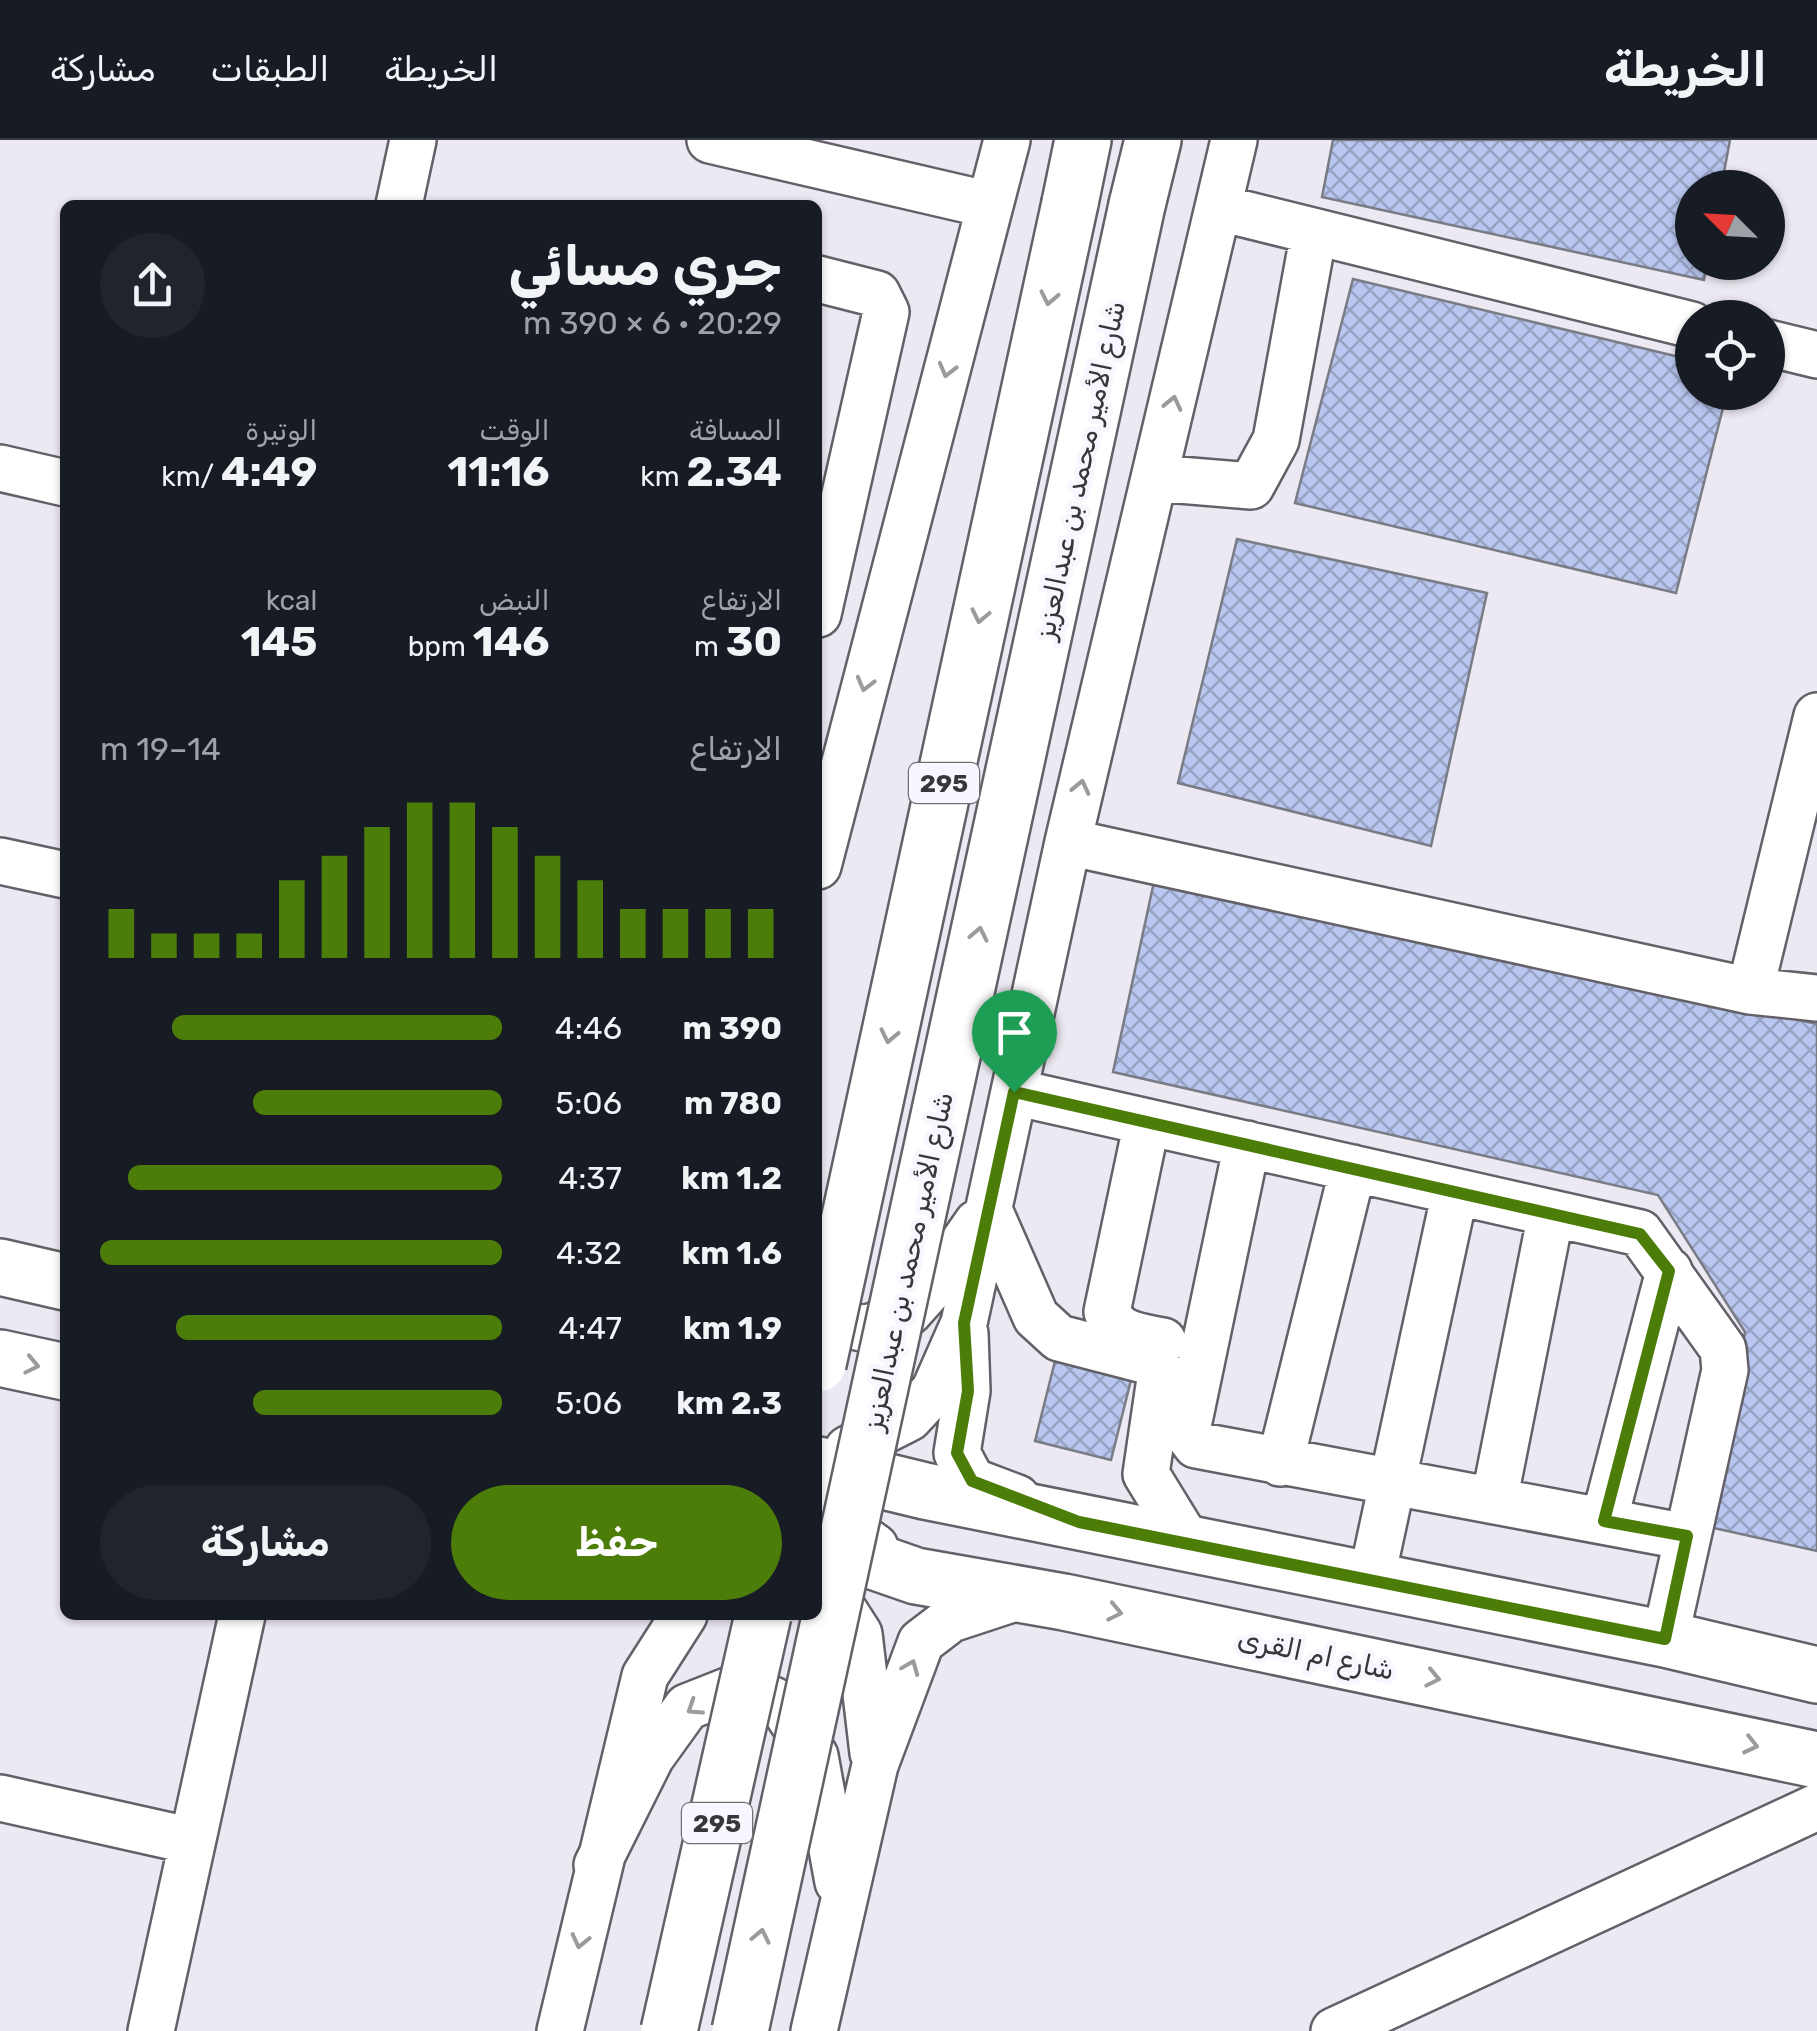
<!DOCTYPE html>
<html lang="ar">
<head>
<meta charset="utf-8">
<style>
  :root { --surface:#171b24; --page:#20242c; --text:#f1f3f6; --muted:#9ea1a6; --line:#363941; --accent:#4d7d09 }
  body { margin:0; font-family:Rubik,Cairo,sans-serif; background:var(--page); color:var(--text); direction:rtl; height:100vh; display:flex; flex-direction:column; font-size:38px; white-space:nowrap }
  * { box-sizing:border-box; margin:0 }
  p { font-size:32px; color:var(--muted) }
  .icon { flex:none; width:55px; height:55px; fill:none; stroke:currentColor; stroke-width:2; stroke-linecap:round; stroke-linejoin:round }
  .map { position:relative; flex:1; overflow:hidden; direction:ltr }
  .side { position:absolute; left:60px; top:60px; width:762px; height:1420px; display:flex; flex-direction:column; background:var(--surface); border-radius:15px; box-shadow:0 2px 8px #0004; direction:rtl }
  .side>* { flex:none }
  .needle { width:65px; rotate:294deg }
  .controls { position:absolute; left:1675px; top:30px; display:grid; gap:20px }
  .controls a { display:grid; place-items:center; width:110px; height:110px; border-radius:50%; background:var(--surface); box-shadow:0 2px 8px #0004; font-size:50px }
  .pin { position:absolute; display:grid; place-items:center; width:85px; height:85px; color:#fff; margin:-102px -42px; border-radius:50% 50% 50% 0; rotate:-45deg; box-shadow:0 0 10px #0007 }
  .pin .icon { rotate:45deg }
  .round { display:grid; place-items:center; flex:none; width:105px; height:105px; border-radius:52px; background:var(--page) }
  .head { display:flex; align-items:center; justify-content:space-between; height:170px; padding:0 40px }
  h1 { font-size:55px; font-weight:700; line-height:75px }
  .metrics { display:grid; grid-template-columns:repeat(3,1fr); gap:15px; height:170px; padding:10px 40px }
  .metrics div { display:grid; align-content:center }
  .metrics b { font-size:42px; font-weight:700 }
  .metrics small { font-size:28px; font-weight:400 }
  .metrics p { font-size:28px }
  .chart { height:280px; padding:20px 40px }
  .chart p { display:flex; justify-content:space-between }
  .chart svg { width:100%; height:180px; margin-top:10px; stroke:var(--accent); stroke-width:6 }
  .action { display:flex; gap:20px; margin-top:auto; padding:20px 40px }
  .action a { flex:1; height:115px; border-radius:60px; background:var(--accent); color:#fff; font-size:40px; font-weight:700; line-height:115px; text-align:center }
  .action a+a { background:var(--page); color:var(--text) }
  ul { padding:0 40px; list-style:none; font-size:32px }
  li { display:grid; grid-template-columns:160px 120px 1fr; align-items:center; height:75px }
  li i { height:25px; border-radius:12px; background:var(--accent) }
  header { display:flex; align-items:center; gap:60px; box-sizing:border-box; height:140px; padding:0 50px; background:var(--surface); border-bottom:2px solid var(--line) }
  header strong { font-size:48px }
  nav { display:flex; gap:55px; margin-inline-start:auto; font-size:35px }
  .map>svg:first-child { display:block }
  .building { fill:url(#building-cross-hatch); stroke:#797c84; stroke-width:2.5 }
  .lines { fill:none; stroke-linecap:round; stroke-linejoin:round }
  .minor-casing { stroke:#636068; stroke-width:50 }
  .major-casing { stroke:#636068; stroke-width:60 }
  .minor { stroke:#fff; stroke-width:45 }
  .major { stroke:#fff; stroke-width:55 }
  .major-bridge-casing { stroke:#636068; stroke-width:60; stroke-linecap:butt }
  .major-bridge { stroke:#fff; stroke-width:55 }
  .oneway { stroke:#9b9a9c }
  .route-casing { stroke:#fff; stroke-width:20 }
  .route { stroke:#4d7d09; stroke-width:12 }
  .labels { text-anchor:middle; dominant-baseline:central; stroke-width:10; stroke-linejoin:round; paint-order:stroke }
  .shield { fill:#faf6ff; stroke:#727074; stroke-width:2.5 }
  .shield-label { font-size:25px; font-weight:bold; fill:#373639 }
  .street-label { font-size:28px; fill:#373639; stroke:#faf6ff }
</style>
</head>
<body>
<header>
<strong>الخريطة</strong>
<nav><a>الخريطة</a><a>الطبقات</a><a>مشاركة</a></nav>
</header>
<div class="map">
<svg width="1817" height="1891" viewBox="0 0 1817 1891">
  <defs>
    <pattern id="building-cross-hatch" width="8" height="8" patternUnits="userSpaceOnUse" patternTransform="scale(2.5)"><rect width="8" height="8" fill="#b9c7f0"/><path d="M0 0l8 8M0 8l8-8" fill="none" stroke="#97a2c3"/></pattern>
  </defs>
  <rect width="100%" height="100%" fill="#ede9f2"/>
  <path class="building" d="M1333 0H1730L1721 48H1692V122H1707L1704 140 1322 57Z
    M1353 139 1692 220V252H1727L1676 453 1295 363Z
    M1237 399 1487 453 1431 706 1178 643Z
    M1155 737 1817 884V1411L1705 1386 1745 1192 1658 1055 1113 932Z
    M1055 1221 1131 1240 1111 1320 1035 1301Z"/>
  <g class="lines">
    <g class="minor-casing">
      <path id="minor" d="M710 0 990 65
        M399 65 413 0
        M1220 68 1692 185
        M818 139 877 154 886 172 818 474
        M1768 203 1817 215
        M0 328 65 343
        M1155 338 1251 346 1276 300 1314 92
        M1068 702 1750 851 1817 858
        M0 721 65 735
        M818 726 1007 0
        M1750 851 1817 576
        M1014 952 1640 1093 1723 1209 1725 1230 1665 1499
        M1147 982 1107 1172C1118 1196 1139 1196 1163 1201
        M1247 1004 1188 1286 1190 1297 1196 1305 1687 1397
        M989 1070 1036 1177 1059 1198 1144 1220 1157 1224 1161 1232 1146 1334 1189 1404
        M818 1178 866 1189 909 1172 936 1142 977 1083
        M965 1193 967 1251 957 1313 972 1341 1017 1358
        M848 1309 909 1278 934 1251 964 1183 1068 702 1234 0
        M1280 1323 1353 1028
        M1494 1361 1551 1074
        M818 1362 823 1369 875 1407
        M1604 1381 1669 1131
        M823 1438 859 1494 873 1613
        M1371 1441 1455 1052
        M0 1658 192 1701
        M597 1725 651 1617 687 1567 730 1550H752L781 1564 815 1616 838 1742
        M151 1891 242 1475
        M560 1891 645 1536 684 1475
        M814 1891 875 1625 921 1502 951 1479 1018 1457 1028 1458
        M1334 1891 1817 1667"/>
    </g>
    <g class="major-casing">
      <path id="major" d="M1070 63 1083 0
        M1137 65 1153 0
        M0 1127 65 1142
        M0 1218 65 1232
        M818 1325 925 1351 1665 1499 1817 1535
        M818 1402 916 1436 1064 1462 1817 1620"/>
    </g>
    <use href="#minor" class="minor"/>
    <use href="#major" class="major"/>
    <g class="major-bridge-casing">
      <path id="major-bridge" d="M818 1224 1070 63
        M669 1891 763 1475
        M740 1891 1137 65"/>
    </g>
    <use href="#major-bridge" class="major-bridge"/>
  </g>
  <defs><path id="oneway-chevron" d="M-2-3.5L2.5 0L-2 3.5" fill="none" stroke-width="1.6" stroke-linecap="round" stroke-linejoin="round" transform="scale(2.5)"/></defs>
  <g class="oneway">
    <use href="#oneway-chevron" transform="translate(1049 158) rotate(102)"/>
    <use href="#oneway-chevron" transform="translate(947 230) rotate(105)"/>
    <use href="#oneway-chevron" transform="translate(1173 263) rotate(-77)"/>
    <use href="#oneway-chevron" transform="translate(980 476) rotate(102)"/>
    <use href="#oneway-chevron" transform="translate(865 544) rotate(105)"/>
    <use href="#oneway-chevron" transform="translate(1081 647) rotate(-77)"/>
    <use href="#oneway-chevron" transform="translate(979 794) rotate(-78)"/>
    <use href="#oneway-chevron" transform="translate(889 896) rotate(102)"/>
    <use href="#oneway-chevron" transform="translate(32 1225) rotate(12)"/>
    <use href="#oneway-chevron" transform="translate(1115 1472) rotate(12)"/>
    <use href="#oneway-chevron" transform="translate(911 1527) rotate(-68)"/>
    <use href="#oneway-chevron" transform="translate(1433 1538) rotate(12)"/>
    <use href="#oneway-chevron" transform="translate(694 1568) rotate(147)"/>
    <use href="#oneway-chevron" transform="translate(1751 1605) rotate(13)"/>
    <use href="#oneway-chevron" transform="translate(761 1796) rotate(-78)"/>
    <use href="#oneway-chevron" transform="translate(580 1801) rotate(103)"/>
  </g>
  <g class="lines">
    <g class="route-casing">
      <path id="route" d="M1014 952 1640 1094 1669 1131 1604 1381 1687 1396 1665 1499 1079 1382 972 1341 957 1313 968 1251 964 1183Z"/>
    </g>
    <use href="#route" class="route"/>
  </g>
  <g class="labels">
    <g class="shield">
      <rect x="909" y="623" width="70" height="40" rx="8"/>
      <rect x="682" y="1663" width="70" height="40" rx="8"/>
    </g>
    <g class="shield-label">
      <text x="944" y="643">295</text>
      <text x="717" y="1683">295</text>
    </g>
    <g class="street-label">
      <text transform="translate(1080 330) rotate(-78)">شارع الأمير محمد بن عبدالعزيز</text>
      <text transform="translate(908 1121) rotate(-78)">شارع الأمير محمد بن عبدالعزيز</text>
      <text transform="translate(1316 1514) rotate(12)">شارع ام القرى</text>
    </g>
  </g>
</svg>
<div class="controls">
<a><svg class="needle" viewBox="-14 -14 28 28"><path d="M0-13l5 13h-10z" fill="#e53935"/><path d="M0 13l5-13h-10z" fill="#9ea1a6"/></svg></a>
<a><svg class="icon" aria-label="locate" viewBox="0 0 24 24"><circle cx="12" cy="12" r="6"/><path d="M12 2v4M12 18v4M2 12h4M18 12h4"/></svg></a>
</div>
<div class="pin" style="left:1014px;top:952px;background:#1e9e55"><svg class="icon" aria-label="arrive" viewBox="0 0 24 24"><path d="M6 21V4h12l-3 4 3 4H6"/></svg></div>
<section class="side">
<div class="head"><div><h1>جري مسائي</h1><p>20:29 · 6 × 390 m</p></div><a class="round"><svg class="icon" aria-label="share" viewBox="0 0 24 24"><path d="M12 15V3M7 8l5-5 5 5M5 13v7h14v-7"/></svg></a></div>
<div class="metrics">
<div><p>المسافة</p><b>2.34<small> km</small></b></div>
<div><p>الوقت</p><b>11:16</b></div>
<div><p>الوتيرة</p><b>4:49<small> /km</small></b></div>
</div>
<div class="metrics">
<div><p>الارتفاع</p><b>30<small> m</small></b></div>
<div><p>النبض</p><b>146<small> bpm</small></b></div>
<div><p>kcal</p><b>145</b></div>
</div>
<div class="chart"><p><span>الارتفاع</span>14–19 m</p>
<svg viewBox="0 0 160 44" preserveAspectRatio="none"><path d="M5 44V32M15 44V38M25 44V38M35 44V38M45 44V25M55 44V19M65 44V12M75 44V6M85 44V6M95 44V12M105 44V19M115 44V25M125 44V32M135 44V32M145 44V32M155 44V32"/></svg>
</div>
<ul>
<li><b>390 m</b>4:46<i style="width:82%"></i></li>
<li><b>780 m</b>5:06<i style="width:62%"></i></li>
<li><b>1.2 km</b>4:37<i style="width:93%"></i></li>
<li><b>1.6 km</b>4:32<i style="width:100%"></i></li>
<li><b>1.9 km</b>4:47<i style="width:81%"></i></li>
<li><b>2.3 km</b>5:06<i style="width:62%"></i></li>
</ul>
<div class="action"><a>حفظ</a><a>مشاركة</a></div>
</section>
</div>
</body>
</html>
